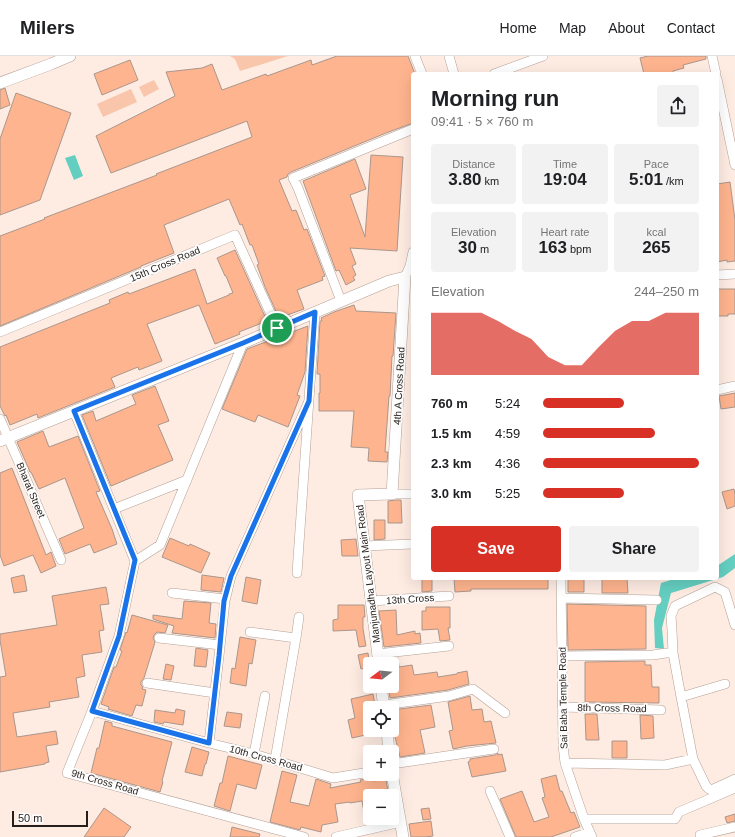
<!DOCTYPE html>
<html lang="en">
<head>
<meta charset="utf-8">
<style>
  :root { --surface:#fff; --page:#f2f2f2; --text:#202124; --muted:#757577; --line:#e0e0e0; --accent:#d93025 }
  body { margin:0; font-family:Helvetica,sans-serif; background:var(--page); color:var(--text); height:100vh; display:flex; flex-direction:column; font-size:15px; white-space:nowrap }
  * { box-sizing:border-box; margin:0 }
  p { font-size:13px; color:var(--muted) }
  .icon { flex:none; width:22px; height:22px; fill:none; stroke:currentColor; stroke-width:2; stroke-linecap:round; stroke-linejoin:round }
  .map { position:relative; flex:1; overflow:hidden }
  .panel { position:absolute; left:411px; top:16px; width:308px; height:508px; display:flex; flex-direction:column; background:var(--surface); border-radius:4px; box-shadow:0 4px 16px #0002 }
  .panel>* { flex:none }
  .needle { width:26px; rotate:254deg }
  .buttons { position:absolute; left:363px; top:601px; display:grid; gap:8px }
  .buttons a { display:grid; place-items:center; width:36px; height:36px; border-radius:4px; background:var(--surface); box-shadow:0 4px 16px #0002; font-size:20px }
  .scale { position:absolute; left:12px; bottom:10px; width:76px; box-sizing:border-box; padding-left:4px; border:2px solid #261e1a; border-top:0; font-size:11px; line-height:14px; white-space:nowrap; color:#261e1a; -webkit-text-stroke:3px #fdfdfd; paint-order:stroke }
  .pin { position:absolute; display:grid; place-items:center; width:34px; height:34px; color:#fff; margin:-17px; border:2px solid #fff; border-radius:50%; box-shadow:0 1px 4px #0007 }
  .round { display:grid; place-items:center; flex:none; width:42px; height:42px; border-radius:4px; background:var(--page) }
  .overview { display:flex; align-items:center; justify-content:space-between; height:68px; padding:0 20px }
  h1 { font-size:22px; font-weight:700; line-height:30px }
  .stats { display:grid; grid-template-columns:repeat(3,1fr); gap:6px; height:68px; padding:4px 20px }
  .stats div { display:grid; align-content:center; border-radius:4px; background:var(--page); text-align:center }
  .stats b { font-size:17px; font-weight:700 }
  .stats small { font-size:11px; font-weight:400 }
  .stats p { font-size:11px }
  .chart { height:112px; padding:8px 20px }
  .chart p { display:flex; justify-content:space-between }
  .chart svg { width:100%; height:72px; margin-top:4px; fill:var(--accent); opacity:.7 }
  .primary-button { display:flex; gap:8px; margin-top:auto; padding:8px 20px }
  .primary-button a { flex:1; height:46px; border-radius:4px; background:var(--accent); color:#fff; font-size:16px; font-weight:700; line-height:46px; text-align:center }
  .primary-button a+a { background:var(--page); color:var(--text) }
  ul { padding:0 20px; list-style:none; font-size:13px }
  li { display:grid; grid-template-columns:64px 48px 1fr; align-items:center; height:30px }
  li i { height:10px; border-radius:5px; background:var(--accent) }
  header { display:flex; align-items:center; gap:24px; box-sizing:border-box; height:56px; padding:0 20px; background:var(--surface); border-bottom:1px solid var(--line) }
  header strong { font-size:19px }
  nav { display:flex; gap:22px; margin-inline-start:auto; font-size:14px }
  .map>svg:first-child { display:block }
  .green { fill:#f9c5ab }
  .water { fill:#64cfc1 }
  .building { fill:#feb48e; stroke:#aa968c }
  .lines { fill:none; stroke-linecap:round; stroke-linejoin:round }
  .minor-casing { stroke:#b4a095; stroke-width:10 }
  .tertiary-casing { stroke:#b4a095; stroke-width:12 }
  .minor { stroke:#fff; stroke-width:9 }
  .tertiary { stroke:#fff; stroke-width:11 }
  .route-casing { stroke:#fff; stroke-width:8 }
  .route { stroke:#1a73e8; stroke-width:5 }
  .labels { text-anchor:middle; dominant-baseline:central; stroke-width:3.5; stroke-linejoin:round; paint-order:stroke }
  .street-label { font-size:10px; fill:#261e1a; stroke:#fdfdfd }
</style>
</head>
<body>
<header>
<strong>Milers</strong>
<nav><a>Home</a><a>Map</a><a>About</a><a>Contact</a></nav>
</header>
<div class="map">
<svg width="735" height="781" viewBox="0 0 735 781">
  <rect width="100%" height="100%" fill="#feece3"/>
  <path class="green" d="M230 0H288L240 15 235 3Z
    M154 24 159 33 144 41 139 31Z
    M131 33 137 46 103 61 97 48Z"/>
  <path class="water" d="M75 99 83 120 74 124 65 102Z
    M735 498V512L723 521 671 537 662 572 664 593 655 592 654 564 661 527 677 522H717V510Z"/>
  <path class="building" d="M337 0H408L415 18H413V67L386 77 291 116 288 118 287 121 279 124 292 155 296 154 304 174 307 173 325 220 322 221 323 224 297 234 304 253 279 262 265 231 257 209 259 208 252 189H250L242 168 240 169 229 143 164 169 174 197 141 210V211L0 270V180L45 163 44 162 157 119 156 118 252 81 247 65 111 117 96 80 175 40 166 16 202 12 212 8 222 34 266 18 267 20 311 4 312 9Z
    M648 0H706V3L683 9 684 12 673 15 674 18H644L640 2Z
    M130 4 138 24 102 39 94 18Z
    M5 32 10 49 0 53V34Z
    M16 37 71 57 40 144 0 159V83Z
    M371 99 403 101 397 195 350 192 356 208 352 210 356 219 353 221 355 224 346 229 339 214 336 215 303 125 355 103 366 133 350 139 365 181Z
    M730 126 735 164V205L727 206V204L717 206V128Z
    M235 194 267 265 239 276 240 278 215 288 199 249 147 268 162 305 139 314 138 311 111 322 115 331 38 362 37 358 10 369 6 359 5 360 0 350V291L110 247 109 244 128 236 129 238 195 213 207 248 229 239V238L233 237 226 220H225L217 202Z
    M717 233H735V258H728V260H717Z
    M354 249 356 255 396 257 393 300H392L390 340H389L385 396H388L387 406 368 405 369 392 351 391 354 355H319V337H320V318H317L320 265H322L321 262 334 256Z
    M308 270 305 316 297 339 300 340 288 371 258 359 255 366 222 353 247 293Z
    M155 330 169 365 158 369 173 404 111 430 82 359 93 355 96 365 136 348 132 339Z
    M735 337V351L721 353 719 340Z
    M43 375 49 391 78 380 100 435 96 436 112 473 117 488 94 497 90 488 65 498 59 483 84 472 65 422 39 433 31 416H30L17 386Z
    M12 412 46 499 51 496 56 510 41 517 33 499 4 510 0 499V417Z
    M734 433 735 438V450L727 453 722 436Z
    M396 444H401L402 467H388V445Z
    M374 464H385V483L374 484Z
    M170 482 189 490 190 488 210 497 201 517 162 501Z
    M356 483 358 500H342L341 484Z
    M24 519 27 535 14 537 11 522Z
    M202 519 224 522 221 536 201 534Z
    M246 521 261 524 257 548 242 545Z
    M422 522H432V535L422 536Z
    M454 522H548V533H471V535L455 536Z
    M568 522H584V536H568Z
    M602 522H627L628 537H602Z
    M106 531 109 548 100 549 104 574 99 575 102 596 82 599 85 620 76 622 79 641 49 646 50 651 13 657 17 681 56 675 58 688 46 690 49 706 45 707V708L0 716V621L6 620 0 584V578L57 569 52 540Z
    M184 545 211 547 209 567 216 568 215 582 172 577 174 570 153 563V559L182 563Z
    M567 548 646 550V593L568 594Z
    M338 549H364L365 561H363V573L366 590 359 591 356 574 333 575V564L338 563Z
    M426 551H450V572H448L450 584 440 585 438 573 422 574V555H426Z
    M396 554 397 579 415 575V578L420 577 421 587 384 591 379 555Z
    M132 559 168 569 165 577 157 576 154 579 153 582 155 586 144 622 141 626V629L143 631 142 633 146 634 142 650 136 649 132 660 108 653 109 651 101 648 114 611H116L122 595 120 594 126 576 127 577Z
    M240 581 256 584 252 608 249 607 246 630 230 627 232 612 235 613Z
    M196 592 208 594 206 611 194 610Z
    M368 597 370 611 361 613 358 599Z
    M392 602H398L399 611 412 609 414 619 437 616 438 621 457 618V617L467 615 469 628 448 634 390 642 388 630H392Z
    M645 605V609H651L652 631H659V647L585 646V606Z
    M166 608 174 610 171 624 163 623Z
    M373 638 375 649 370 650V678L352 682 348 664 355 662 351 643Z
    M470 640 472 654 482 653 484 666 491 665 496 687 467 690 453 693 449 675 453 674 448 646Z
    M431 649 435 671 420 674 425 697 400 701 394 677 392 662V654Z
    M176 653 185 655 183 669 164 666 163 668 154 666 155 654 175 657Z
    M227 656 242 658 240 672 224 670Z
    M585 658H597L599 684H586Z
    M640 659 653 660 654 682 641 683Z
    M105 665 112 667V670L172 686 162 725 163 726 160 736 91 717 97 692H99Z
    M612 685H627V702H612Z
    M192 691 209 696 206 708H205L202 720 185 716Z
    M498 697V699L502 698 506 715 472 721 468 706 470 705V703L495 699Z
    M228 700 262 709 256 733 237 728 230 755 214 750 220 727H222Z
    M282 715 297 719 290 746 309 750 316 723 331 728 330 732 361 726 360 724 372 722 373 725 386 723 388 736 375 738 376 740H370V767L366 768 362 745 350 747V746L335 748 338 766 322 769 321 776 301 771 300 774 270 766Z
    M556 719 560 735H562L571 757 574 756 580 771 551 781H516L500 743 522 735 534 766 549 761 542 742 545 741 541 723Z
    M104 752 131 771 124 781H84Z
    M429 752 431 763 423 764 421 753Z
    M735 758V765L727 767 725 761Z
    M431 765 433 780 425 781H411L409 768Z
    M232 771 260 778 259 781H230Z"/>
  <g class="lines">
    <g class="minor-casing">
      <path id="minor" d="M415 0 422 18
        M449 0 454 18
        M712 0 716 18
        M494 18 543 0
        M717 23 735 109
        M717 219 735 218
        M405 221 410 210 413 196
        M341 245 298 132 293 122 413 73
        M0 276 235 179 277 272
        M717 334 735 330
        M74 355 135 505 119 580 114 594 92 655 67 717 304 781
        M0 363 61 504
        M392 438H413
        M114 453 187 424
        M364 490 413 488
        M135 505 160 489 243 287
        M297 517 315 256
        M561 522 563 689 565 707 584 763 592 781
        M172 537 225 543
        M561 542 657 544
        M371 545 449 540
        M735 569 725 536 715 531 675 550 671 560 672 574 673 597 681 641 693 703 706 730 709 733 711 734 735 723
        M250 576 296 582
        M159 582 220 589
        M377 598 449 590
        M562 600 653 599 666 597H673
        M147 627 215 637
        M681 641 725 628
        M384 649 449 640 473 633 505 657
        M562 651 661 654
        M92 655 209 687 254 698 333 722 370 716
        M209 687 219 600 225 545 231 520 309 345
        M254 698 265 640
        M275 704 296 582 299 561
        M565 707 665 709 693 703
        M392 708 494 693
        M490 735 510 781
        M584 763H675L679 756 735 732
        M700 779 735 771
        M336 781 401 766
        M575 781 590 776"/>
    </g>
    <g class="tertiary-casing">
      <path id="tertiary" d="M0 27 51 8 70 0
        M0 385 243 287 389 225 405 221 392 438 358 439 379 608
        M381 630 384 652
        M387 674 389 696
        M392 717 403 781"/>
    </g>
    <use href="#minor" class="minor"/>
    <use href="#tertiary" class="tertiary"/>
  </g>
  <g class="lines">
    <g class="route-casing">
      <path id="route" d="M315 256 309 345 231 520 224 545 219 600 209 687 92 655 119 580 135 504 74 355 243 287Z"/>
    </g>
    <use href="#route" class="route"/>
  </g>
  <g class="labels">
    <g class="street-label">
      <text transform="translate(165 208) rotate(-23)">15th Cross Road</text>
      <text transform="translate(399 330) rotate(-87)">4th A Cross Road</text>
      <text transform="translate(31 434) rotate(67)">Bharat Street</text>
      <text transform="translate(368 518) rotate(-97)">Manjunadha Layout Main Road</text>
      <text transform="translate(410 543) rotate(-4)">13th Cross</text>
      <text transform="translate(563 642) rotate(-91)">Sai Baba Temple Road</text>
      <text transform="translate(612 652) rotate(1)">8th Cross Road</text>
      <text transform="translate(266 702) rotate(15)">10th Cross Road</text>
      <text transform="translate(105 726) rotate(16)">9th Cross Road</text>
    </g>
  </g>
</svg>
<div class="buttons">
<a><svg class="needle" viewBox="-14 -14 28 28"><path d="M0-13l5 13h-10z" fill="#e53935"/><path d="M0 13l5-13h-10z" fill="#757577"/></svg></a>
<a><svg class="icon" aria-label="locate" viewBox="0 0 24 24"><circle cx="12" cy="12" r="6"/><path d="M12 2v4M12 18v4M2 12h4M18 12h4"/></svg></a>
<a>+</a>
<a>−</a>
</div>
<div class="scale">50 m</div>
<div class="pin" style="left:277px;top:272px;background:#1e9e55"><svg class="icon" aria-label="arrive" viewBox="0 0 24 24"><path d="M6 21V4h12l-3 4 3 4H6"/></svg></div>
<section class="panel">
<div class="overview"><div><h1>Morning run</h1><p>09:41 · 5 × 760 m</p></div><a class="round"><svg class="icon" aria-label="share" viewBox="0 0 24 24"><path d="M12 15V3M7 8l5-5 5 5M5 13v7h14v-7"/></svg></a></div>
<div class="stats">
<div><p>Distance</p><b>3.80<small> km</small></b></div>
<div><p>Time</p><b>19:04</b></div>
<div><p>Pace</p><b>5:01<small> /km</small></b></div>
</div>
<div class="stats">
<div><p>Elevation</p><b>30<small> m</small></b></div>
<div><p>Heart rate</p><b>163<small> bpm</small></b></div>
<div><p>kcal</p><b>265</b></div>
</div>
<div class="chart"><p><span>Elevation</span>244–250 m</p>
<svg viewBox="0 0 160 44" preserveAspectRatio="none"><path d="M0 44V6L10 6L20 6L30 6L40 11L50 17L60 22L70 33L80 38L90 38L100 27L110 17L120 11L130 11L140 6L150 6L160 6V44z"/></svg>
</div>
<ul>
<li><b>760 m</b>5:24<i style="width:52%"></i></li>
<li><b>1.5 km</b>4:59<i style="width:72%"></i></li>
<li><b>2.3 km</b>4:36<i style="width:100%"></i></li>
<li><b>3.0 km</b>5:25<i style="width:52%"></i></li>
</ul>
<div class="primary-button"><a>Save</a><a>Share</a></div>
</section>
</div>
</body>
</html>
